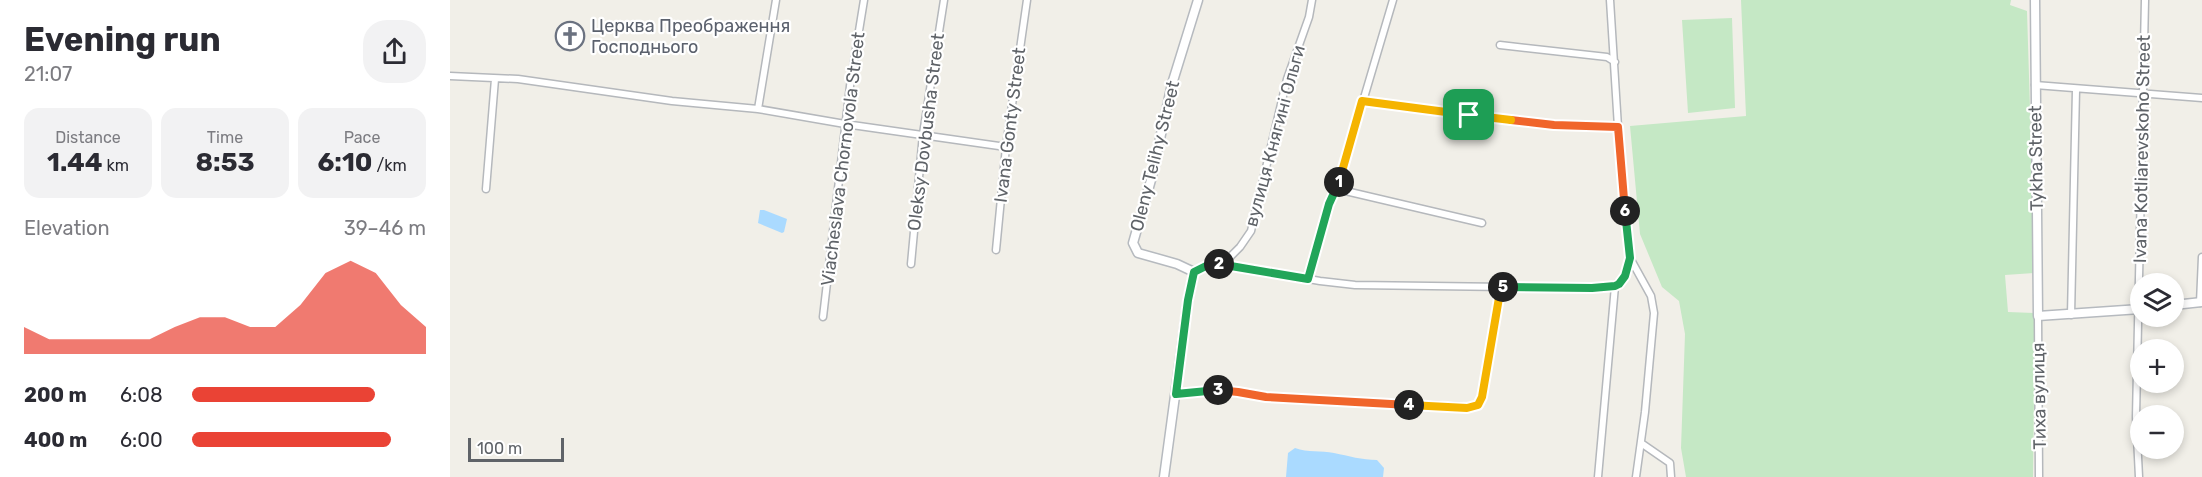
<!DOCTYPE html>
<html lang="en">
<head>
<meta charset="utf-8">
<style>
  :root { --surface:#fff; --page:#f2f2f3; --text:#2b2b33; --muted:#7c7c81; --accent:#ea4335 }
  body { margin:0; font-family:Rubik,sans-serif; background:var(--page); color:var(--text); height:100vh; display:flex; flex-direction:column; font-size:22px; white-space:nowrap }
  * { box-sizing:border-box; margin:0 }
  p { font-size:20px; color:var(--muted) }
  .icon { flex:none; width:33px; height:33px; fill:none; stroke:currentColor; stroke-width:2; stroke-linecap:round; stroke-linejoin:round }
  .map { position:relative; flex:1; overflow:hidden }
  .drawer { display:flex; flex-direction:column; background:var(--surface); width:450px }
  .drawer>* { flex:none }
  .buttons { position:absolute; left:1680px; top:273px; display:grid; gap:12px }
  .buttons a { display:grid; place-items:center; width:54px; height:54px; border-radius:50%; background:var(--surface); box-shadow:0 3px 9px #0003; font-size:30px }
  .scale { position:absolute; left:18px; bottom:15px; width:96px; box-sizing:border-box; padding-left:6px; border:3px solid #5f6368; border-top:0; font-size:16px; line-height:21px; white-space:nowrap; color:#5f6368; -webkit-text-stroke:4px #fff; paint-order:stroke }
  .pin { position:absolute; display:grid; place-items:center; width:51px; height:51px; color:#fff; margin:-26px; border-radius:12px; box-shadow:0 3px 9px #0006 }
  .km { position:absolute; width:30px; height:30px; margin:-15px; border-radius:50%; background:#222; color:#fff; font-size:16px; line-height:30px; text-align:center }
  .round { display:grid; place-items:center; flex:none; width:63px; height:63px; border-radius:24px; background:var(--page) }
  .summary { display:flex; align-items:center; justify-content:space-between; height:102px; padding:0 24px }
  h1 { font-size:33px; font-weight:700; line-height:45px }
  .metrics { display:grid; grid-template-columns:repeat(3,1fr); gap:9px; height:102px; padding:6px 24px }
  .metrics div { display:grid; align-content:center; border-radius:15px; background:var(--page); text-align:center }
  .metrics b { font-size:26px; font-weight:700 }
  .metrics small { font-size:16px; font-weight:400 }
  .metrics p { font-size:16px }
  .chart { height:168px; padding:12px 24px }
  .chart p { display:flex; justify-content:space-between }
  .chart svg { width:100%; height:108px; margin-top:6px; fill:var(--accent); opacity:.7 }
  ul { padding:0 24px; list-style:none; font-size:20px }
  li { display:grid; grid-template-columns:96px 72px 1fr; align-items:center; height:45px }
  li i { height:15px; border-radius:8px; background:var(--accent) }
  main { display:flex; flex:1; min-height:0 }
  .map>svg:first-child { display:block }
  .green { fill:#c5e8c5 }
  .water { fill:#aadaff }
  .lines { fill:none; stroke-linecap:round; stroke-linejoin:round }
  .street-casing { stroke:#b5b8bc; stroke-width:9 }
  .secondary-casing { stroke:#b6babf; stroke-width:11 }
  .street { stroke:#fff; stroke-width:6 }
  .secondary { stroke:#fff; stroke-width:8 }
  .split-1-casing { stroke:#fff; stroke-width:12 }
  .split-2-casing { stroke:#fff; stroke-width:12 }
  .split-3-casing { stroke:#fff; stroke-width:12 }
  .split-4-casing { stroke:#fff; stroke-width:12 }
  .split-5-casing { stroke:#fff; stroke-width:12 }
  .split-6-casing { stroke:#fff; stroke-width:12 }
  .split-7-casing { stroke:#fff; stroke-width:12 }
  .split-8-casing { stroke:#fff; stroke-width:12 }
  .split-1 { stroke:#f5b400; stroke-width:8 }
  .split-2 { stroke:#22a559; stroke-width:8 }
  .split-3 { stroke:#22a559; stroke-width:8 }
  .split-4 { stroke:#f0652b; stroke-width:8 }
  .split-5 { stroke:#f5b400; stroke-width:8 }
  .split-6 { stroke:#22a559; stroke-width:8 }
  .split-7 { stroke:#f0652b; stroke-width:8 }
  .split-8 { stroke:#f5b400; stroke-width:8 }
  .labels { text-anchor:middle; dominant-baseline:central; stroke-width:4.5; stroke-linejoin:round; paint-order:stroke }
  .worship-label { font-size:18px; fill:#5b616d; stroke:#fff; text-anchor:start }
  .street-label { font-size:18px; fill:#5f6368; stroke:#fff }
</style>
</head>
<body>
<main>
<section class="drawer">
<div class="summary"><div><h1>Evening run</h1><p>21:07</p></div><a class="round"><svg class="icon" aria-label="share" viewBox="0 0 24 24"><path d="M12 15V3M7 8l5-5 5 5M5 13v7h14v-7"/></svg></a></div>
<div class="metrics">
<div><p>Distance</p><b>1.44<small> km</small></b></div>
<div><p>Time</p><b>8:53</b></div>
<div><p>Pace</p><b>6:10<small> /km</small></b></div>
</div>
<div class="chart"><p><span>Elevation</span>39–46 m</p>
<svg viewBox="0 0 160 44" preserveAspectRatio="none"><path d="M0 44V33L10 38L20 38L30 38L40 38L50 38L60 33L70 29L80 29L90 33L100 33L110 24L120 11L130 6L140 11L150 24L160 33V44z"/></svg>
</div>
<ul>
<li><b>200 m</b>6:08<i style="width:78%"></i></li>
<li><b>400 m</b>6:00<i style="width:85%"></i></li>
</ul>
</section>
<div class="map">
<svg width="1752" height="477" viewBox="0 0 1752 477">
  <rect width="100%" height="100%" fill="#f1efe8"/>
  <path class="green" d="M1291 0H1561L1560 5 1577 11 1585 273 1555 275 1558 312 1585 313 1583 477H1236L1231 448 1235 334 1229 301 1212 287 1190 234 1180 126 1296 116Z
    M1282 18 1285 108 1238 113 1232 20Z"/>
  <path class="water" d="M310 210H314L337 219 334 232 332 233 308 223Z
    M845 448C858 453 871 450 884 453 899 456 912 460 927 460L934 468 933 477H836L838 453Z"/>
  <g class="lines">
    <g class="street-casing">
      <path id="street" d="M1050 45 1157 57 1165 62
        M0 76 68 79 222 101 308 109 395 124 556 147
        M1585 85 1752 98
        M912 101 1104 125 1168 127
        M308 109 326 0
        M36 189 45 79
        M887 189 1032 223
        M546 250 556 147 577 0
        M1180 258 1201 296 1204 313 1195 412 1186 477
        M461 264 473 134 494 0
        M773 264 790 247 801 231 837 79 859 17 862 0
        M744 272 756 266 773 264 870 281 905 285 1142 288C1168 286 1174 286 1180 258L1168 127 1160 0
        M858 279 879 204 887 189 943 0
        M1750 303 1752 257
        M1621 315 1626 90
        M1588 316 1589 477
        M373 317 400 86 414 0
        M726 394C759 390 784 391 816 397L1024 407 1028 405 1032 397 1051 287
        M1191 443 1220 463 1221 477
        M1148 477 1165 286
        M1689 477 1686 417 1695 0"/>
    </g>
    <g class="secondary-casing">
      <path id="secondary" d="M1585 0 1588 316 1690 309
        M1724 305 1752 302
        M714 477 738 300 744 272 727 264 688 253 683 243 701 180 722 84 748 0"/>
    </g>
    <use href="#street" class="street"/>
    <use href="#secondary" class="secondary"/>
  </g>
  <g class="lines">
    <g class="split-1-casing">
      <path id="split-1" d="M889 182 912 101 1019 115"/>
    </g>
    <g class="split-2-casing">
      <path id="split-2" d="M769 264 858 279 879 204 889 182"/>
    </g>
    <g class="split-3-casing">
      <path id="split-3" d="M768 390 726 394 738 300 744 272 756 266 769 264"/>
    </g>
    <g class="split-4-casing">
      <path id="split-4" d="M768 390 788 392 816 397 959 405"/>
    </g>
    <g class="split-5-casing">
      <path id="split-5" d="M959 405 1017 408 1028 405 1032 397 1050 292 1051 287H1053"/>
    </g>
    <g class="split-6-casing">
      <path id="split-6" d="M1053 287 1142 288 1165 286 1169 284 1175 276 1180 258 1175 211"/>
    </g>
    <g class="split-7-casing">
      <path id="split-7" d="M1061 120 1104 125 1168 127 1175 211"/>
    </g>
    <g class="split-8-casing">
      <path id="split-8" d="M1019 115 1061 120"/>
    </g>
    <use href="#split-1" class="split-1"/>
    <use href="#split-2" class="split-2"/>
    <use href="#split-3" class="split-3"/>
    <use href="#split-4" class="split-4"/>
    <use href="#split-5" class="split-5"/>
    <use href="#split-6" class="split-6"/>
    <use href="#split-7" class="split-7"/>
    <use href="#split-8" class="split-8"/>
  </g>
  <defs>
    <g id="church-ring" transform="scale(1.5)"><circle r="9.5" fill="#fff" stroke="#6b7280" stroke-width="1.5"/><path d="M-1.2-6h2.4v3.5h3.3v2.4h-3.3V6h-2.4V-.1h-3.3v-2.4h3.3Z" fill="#6b7280"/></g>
  </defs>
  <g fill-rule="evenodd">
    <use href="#church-ring" x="120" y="36"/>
  </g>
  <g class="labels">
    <g class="worship-label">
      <text x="141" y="26">Церква Преображення<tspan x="141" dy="21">Господнього</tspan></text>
    </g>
    <g class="street-label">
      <text transform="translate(560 125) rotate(-83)">Ivana Gonty Street</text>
      <text transform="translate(476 132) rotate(-83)">Oleksy Dovbusha Street</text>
      <text transform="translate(825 136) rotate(-75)">вулиця Княгині Ольги</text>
      <text transform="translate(1692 149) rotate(-89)">Ivana Kotliarevskoho Street</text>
      <text transform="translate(705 156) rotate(-76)">Oleny Telihy Street</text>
      <text transform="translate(1586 158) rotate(-91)">Tykha Street</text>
      <text transform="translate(393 159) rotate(-83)">Viacheslava Chornovola Street</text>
      <text transform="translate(1589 396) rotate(-91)">Тиха вулиця</text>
    </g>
  </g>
</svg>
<div class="buttons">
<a><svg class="icon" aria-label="layers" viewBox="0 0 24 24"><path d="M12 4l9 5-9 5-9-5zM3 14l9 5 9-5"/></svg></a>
<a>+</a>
<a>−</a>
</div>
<div class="scale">100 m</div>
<div class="pin" style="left:1019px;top:115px;background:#1e9e55"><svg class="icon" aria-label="arrive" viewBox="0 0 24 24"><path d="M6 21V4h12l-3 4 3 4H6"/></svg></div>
<b class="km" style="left:889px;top:182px">1</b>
<b class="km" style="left:769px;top:264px">2</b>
<b class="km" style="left:768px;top:390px">3</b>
<b class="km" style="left:959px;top:405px">4</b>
<b class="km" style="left:1053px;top:287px">5</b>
<b class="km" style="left:1175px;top:211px">6</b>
</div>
</main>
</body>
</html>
